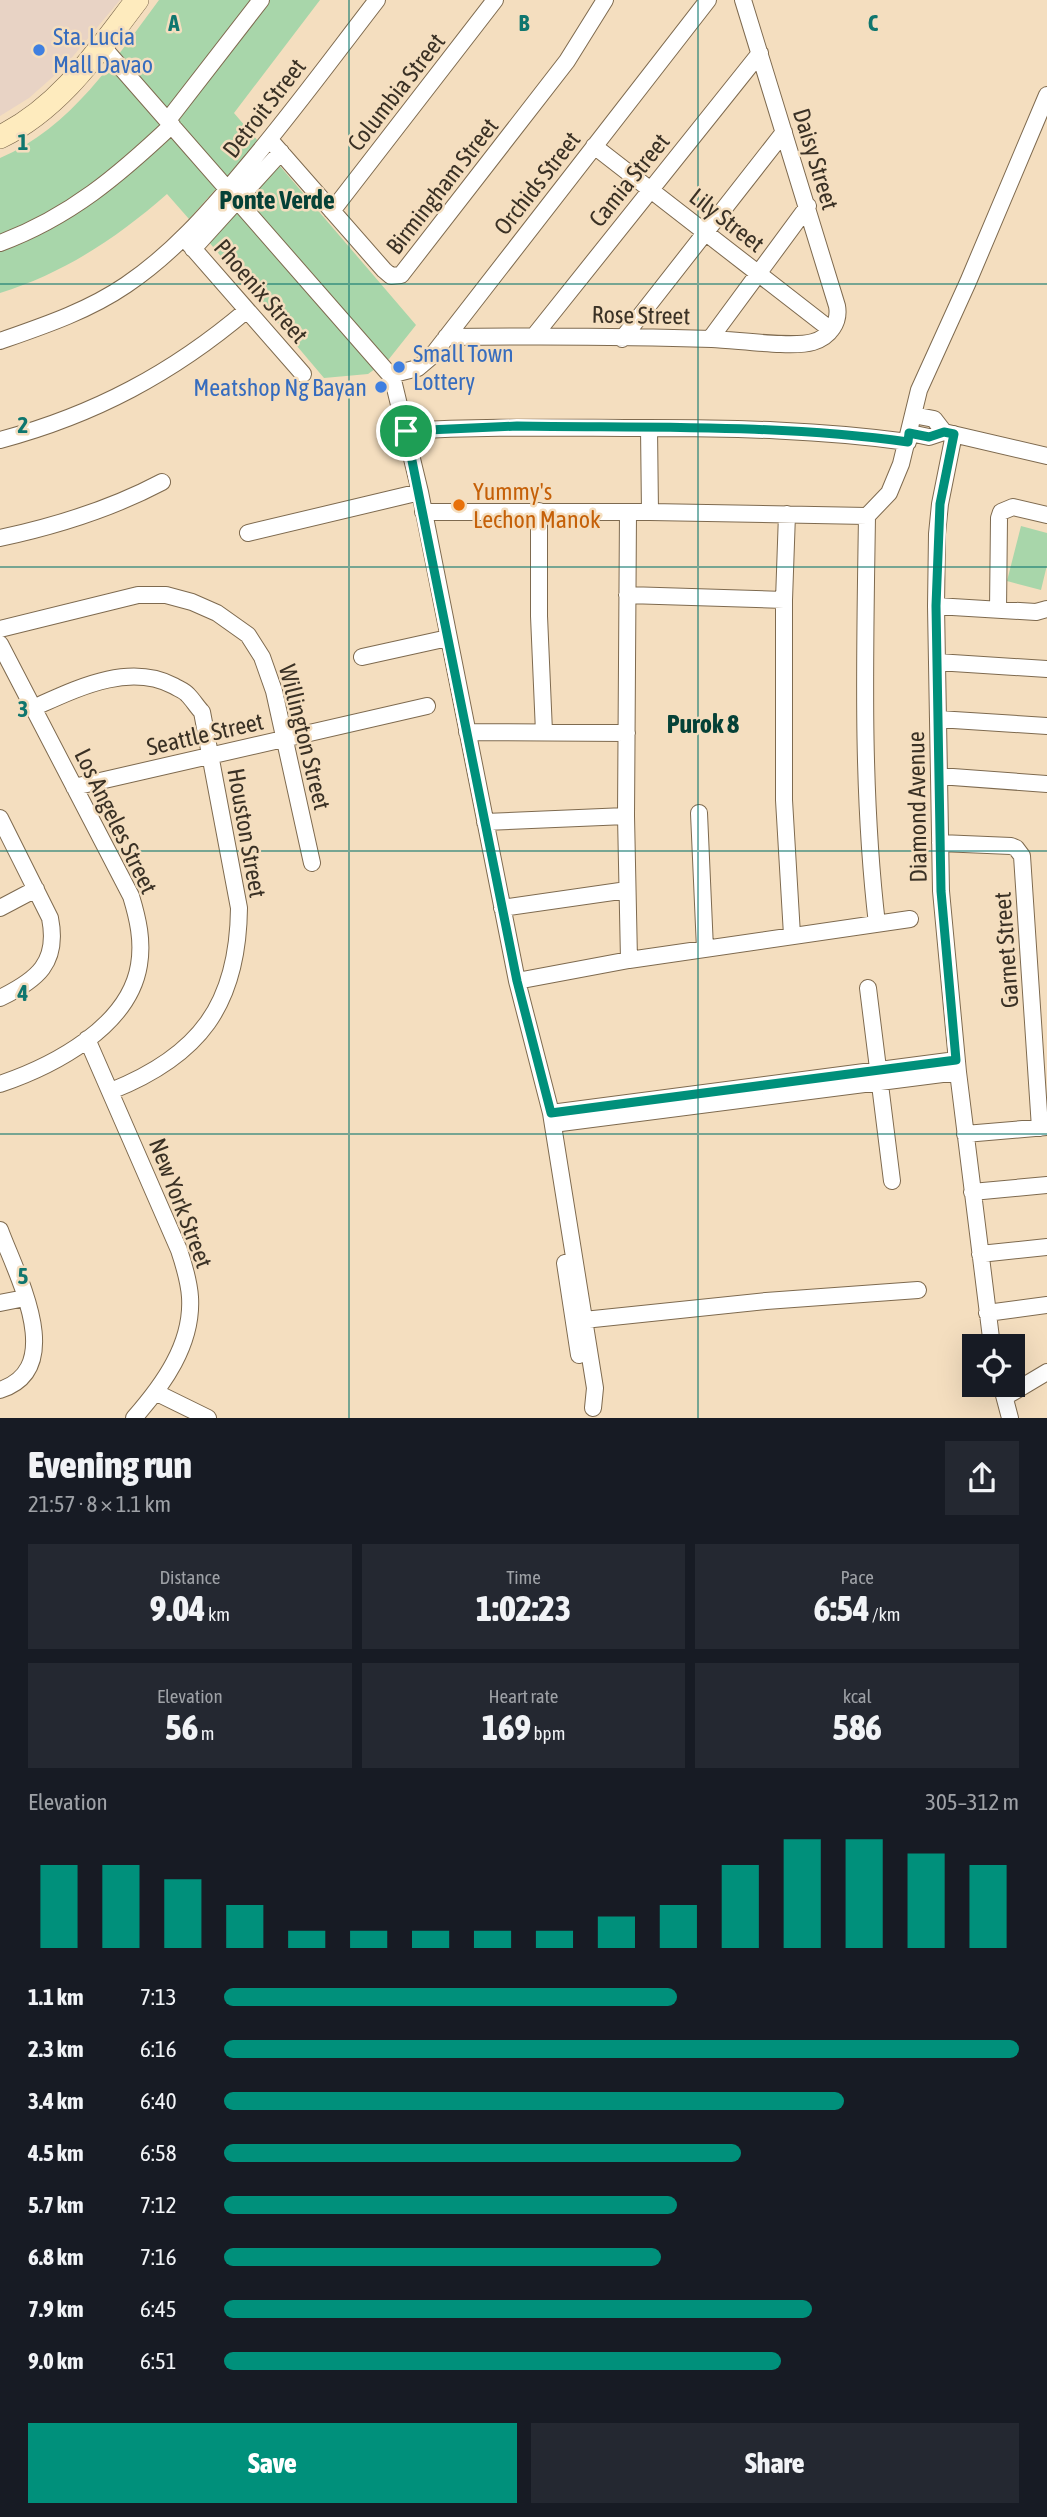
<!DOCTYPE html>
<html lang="en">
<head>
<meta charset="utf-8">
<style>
  :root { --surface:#171b24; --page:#242831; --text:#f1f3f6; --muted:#9ea1a6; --accent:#00907b }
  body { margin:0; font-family:"Asap Condensed",sans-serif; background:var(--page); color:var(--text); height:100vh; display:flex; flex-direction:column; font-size:26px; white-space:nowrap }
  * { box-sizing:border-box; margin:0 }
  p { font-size:23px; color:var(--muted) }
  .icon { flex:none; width:38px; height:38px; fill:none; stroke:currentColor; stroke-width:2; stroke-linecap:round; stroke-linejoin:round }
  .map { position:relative; height:1418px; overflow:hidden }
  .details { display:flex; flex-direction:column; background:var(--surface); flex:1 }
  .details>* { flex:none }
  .tools { position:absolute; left:962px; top:1334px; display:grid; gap:14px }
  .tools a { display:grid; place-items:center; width:63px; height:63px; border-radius:0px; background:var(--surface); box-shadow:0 7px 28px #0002; font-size:35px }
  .pin { position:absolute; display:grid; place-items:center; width:60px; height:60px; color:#fff; margin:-30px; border:4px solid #fff; border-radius:50%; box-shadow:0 2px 7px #0007 }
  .round { display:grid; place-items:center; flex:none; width:74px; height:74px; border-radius:0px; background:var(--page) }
  .overview { display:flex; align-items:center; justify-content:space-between; height:119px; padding:0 28px }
  h1 { font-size:38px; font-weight:800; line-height:52px }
  .stats { display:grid; grid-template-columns:repeat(3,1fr); gap:10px; height:119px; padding:7px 28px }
  .stats div { display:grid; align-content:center; border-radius:0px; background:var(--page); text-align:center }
  .stats b { font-size:35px; font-weight:800 }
  .stats small { font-size:19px; font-weight:400 }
  .stats p { font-size:19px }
  .chart { height:196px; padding:14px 28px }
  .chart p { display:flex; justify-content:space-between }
  .chart svg { width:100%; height:126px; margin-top:7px; stroke:var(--accent); stroke-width:6 }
  .button { display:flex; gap:14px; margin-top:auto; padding:14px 28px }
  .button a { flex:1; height:80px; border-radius:0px; background:var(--accent); color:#fff; font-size:28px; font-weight:800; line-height:80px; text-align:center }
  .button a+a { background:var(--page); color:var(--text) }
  ul { padding:0 28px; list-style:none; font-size:23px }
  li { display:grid; grid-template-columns:112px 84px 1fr; align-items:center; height:52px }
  li i { height:18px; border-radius:9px; background:var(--accent) }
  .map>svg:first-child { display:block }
  .commercial { fill:#e8d3c5 }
  .green { fill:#a8d6aa }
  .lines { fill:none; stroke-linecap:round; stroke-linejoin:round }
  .minor-casing { stroke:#7e6a4f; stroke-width:18 }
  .secondary-casing { stroke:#7e6a4f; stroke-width:24 }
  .minor { stroke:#fff; stroke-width:16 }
  .secondary { stroke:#feebbe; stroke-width:23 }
  .route-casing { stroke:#fff; stroke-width:14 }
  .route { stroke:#00907b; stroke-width:9 }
  .grid { fill:none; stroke:#0f766e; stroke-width:2; stroke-opacity:0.55 }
  .shop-dot { fill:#3f7fe0; stroke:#f4debf; stroke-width:2.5 }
  .food-dot { fill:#e8710a; stroke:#f4debf; stroke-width:2.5 }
  .labels { text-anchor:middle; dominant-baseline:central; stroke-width:5; stroke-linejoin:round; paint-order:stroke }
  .shop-label { font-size:24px; fill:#366cbe; stroke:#f4debf; text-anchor:start }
  .street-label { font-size:24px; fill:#3a3125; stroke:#f4debf }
  .food-label { font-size:24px; fill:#c56008; stroke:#f4debf; text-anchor:start }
  .neighbourhood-label { font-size:26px; font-weight:bold; fill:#054137; stroke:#f4debf }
  .grid-label { font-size:23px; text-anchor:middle; font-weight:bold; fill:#0f766e; stroke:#f4debf; stroke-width:5; stroke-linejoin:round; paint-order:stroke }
</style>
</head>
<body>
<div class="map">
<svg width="1047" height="1418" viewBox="0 0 1047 1418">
  <rect width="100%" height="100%" fill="#f4debf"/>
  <path class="commercial" d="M0 0H120L64 67 29 98 0 116Z"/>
  <path class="green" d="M159 0H320L234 113 258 141 230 173 249 196 279 165 416 325 389 359 368 374 324 378 208 241 234 213 215 190 189 219 167 194C117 238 64 273 0 293V158C71 128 115 59 159 0Z
    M1021 526 1047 533V565L1041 590 1007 581Z"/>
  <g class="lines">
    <g class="minor-casing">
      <path id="minor" d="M102 46 390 375 394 384 420 492 517 981 551 1113 595 1388 593 1408
        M168 120 261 0
        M270 140 384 270 391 276 401 275 567 61 605 0
        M594 146 831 330
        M332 211 495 0
        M184 238 303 374
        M0 243C70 217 119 175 172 125
        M193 249 281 152
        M534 336 760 53
        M446 337C535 336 624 336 712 339 737 340 793 348 813 342 830 337 840 322 837 306L743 0
        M622 339 784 132
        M710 339 808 206
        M0 341C43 326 88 311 126 285 172 254 208 213 243 171 290 116 333 57 377 0
        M390 375 418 368 431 357 708 0
        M913 415 934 419 944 432
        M649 428 650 512
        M406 431C487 426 566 428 647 428 734 428 821 430 908 442
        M910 433 929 437 944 432 1047 456
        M954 434 940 504 937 534 936 606 941 891 958 1072 992 1346
        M0 440C94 415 173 373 247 310
        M539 511V616L544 732
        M423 512H650L867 516 889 493 901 464 919 390 968 282 1047 95
        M628 512 626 816 629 960
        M787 514 784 600V800L792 935
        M867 516C865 652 861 788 877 924
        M248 533 420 492
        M0 538C56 526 111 509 162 482
        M627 595 784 600
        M936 606 1036 612 1047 609
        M998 610 999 518 1001 512 1013 507 1047 515
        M0 629 138 595H166L192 602 217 613 248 635 262 657 274 691 312 863
        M0 644 131 896C138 919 143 941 139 965 129 1027 53 1066 0 1084
        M362 657 448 638
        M937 662 1047 669
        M33 708C76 689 128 662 174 686 179 689 185 691 188 695 193 700 197 707 202 712L239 908C238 1005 199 1056 111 1091
        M938 719 1047 726
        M467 732 627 733
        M939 776 1047 784
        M74 787 427 706
        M699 813 705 949
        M0 818 50 918C59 963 37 980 0 998
        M485 822 626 816
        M940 843 1011 846 1016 848 1022 856 1040 1128
        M0 908 36 889
        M502 908 627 890
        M517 981 629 960 910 919
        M868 988 892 1181
        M87 1039 179 1250C184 1265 189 1281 190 1297 193 1344 163 1385 134 1418
        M551 1113 956 1060
        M553 1124 958 1072
        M965 1134 1047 1127
        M972 1192 1047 1185
        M0 1230C16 1274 68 1368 0 1390
        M980 1254 1047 1247
        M565 1263 579 1355
        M0 1303 25 1298
        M987 1313 1047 1305
        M584 1320 766 1301 918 1290
        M1001 1384 1010 1418
        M157 1393 208 1418
        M1005 1397 1047 1372"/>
    </g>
    <g class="secondary-casing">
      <path id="secondary" d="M0 137C60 108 98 51 137 0"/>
    </g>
    <use href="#minor" class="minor"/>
    <use href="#secondary" class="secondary"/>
  </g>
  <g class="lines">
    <g class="route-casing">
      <path id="route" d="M517 426C647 428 778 424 908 442L909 433 929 437 944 432 954 434 940 504 936 606 941 891 956 1060 551 1113 517 981 406 431Z"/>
    </g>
    <use href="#route" class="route"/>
  </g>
  <path class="grid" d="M349 0V1418M698 0V1418M0 284H1047M0 567H1047M0 851H1047M0 1134H1047"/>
  <g class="shop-dot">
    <circle cx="39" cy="50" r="7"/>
    <circle cx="399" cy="367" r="7"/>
    <circle cx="381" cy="387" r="7"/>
  </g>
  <circle class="food-dot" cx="459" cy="505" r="7"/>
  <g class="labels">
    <g class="shop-label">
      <text x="53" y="36">Sta. Lucia<tspan x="53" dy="28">Mall Davao</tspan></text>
      <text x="413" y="353">Small Town<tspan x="413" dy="28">Lottery</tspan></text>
      <text x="367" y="387" text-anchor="end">Meatshop Ng Bayan</text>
    </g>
    <g class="street-label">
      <text transform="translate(396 92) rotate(-52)">Columbia Street</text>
      <text transform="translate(264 108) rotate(-52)">Detroit Street</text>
      <text transform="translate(816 159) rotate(73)">Daisy Street</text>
      <text transform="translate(629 180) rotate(-51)">Camia Street</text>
      <text transform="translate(537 183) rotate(-52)">Orchids Street</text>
      <text transform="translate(442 186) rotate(-52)">Birmingham Street</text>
      <text transform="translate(727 220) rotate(38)">Lily Street</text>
      <text transform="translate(261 291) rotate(49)">Phoenix Street</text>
      <text transform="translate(641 315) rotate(1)">Rose Street</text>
      <text transform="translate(205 734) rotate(-13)">Seattle Street</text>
      <text transform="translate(305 737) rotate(76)">Willington Street</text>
      <text transform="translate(917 807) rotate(-91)">Diamond Avenue</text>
      <text transform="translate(116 821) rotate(64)">Los Angeles Street</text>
      <text transform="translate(247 833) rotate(80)">Houston Street</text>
      <text transform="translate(1006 950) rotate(-94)">Garnet Street</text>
      <text transform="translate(181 1203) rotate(69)">New York Street</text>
    </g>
    <g class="food-label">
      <text x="473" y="491">Yummy's<tspan x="473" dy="28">Lechon Manok</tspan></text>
    </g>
    <g class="neighbourhood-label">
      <text x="277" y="200">Ponte Verde</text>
      <text x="703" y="724">Purok 8</text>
    </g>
  </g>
  <g class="grid-label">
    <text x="174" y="31">A</text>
    <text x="524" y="31">B</text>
    <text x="873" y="31">C</text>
    <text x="23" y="150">1</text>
    <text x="23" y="433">2</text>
    <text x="23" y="717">3</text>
    <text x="23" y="1001">4</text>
    <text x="23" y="1284">5</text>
  </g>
</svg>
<div class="tools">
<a><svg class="icon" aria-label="locate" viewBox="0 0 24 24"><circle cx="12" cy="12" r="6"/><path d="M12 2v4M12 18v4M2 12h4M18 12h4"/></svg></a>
</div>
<div class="pin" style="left:406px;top:431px;background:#1e9e55"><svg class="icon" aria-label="arrive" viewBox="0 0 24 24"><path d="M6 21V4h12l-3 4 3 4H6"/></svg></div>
</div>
<section class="details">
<div class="overview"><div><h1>Evening run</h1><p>21:57 · 8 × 1.1 km</p></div><a class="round"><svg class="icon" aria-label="share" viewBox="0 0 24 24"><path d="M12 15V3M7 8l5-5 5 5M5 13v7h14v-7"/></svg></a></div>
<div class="stats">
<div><p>Distance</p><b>9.04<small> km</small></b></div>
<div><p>Time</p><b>1:02:23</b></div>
<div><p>Pace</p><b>6:54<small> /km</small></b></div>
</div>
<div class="stats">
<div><p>Elevation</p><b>56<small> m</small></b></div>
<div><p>Heart rate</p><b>169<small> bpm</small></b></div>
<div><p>kcal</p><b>586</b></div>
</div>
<div class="chart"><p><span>Elevation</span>305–312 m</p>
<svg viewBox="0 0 160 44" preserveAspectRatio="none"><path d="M5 44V15M15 44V15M25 44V20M35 44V29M45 44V38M55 44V38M65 44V38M75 44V38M85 44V38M95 44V33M105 44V29M115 44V15M125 44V6M135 44V6M145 44V11M155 44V15"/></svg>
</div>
<ul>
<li><b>1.1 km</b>7:13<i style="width:57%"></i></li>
<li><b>2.3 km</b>6:16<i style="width:100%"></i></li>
<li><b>3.4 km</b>6:40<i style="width:78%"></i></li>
<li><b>4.5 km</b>6:58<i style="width:65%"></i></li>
<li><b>5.7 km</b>7:12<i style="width:57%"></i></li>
<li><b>6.8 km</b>7:16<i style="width:55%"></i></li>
<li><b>7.9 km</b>6:45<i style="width:74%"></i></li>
<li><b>9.0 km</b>6:51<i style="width:70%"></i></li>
</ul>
<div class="button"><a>Save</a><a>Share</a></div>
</section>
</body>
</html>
